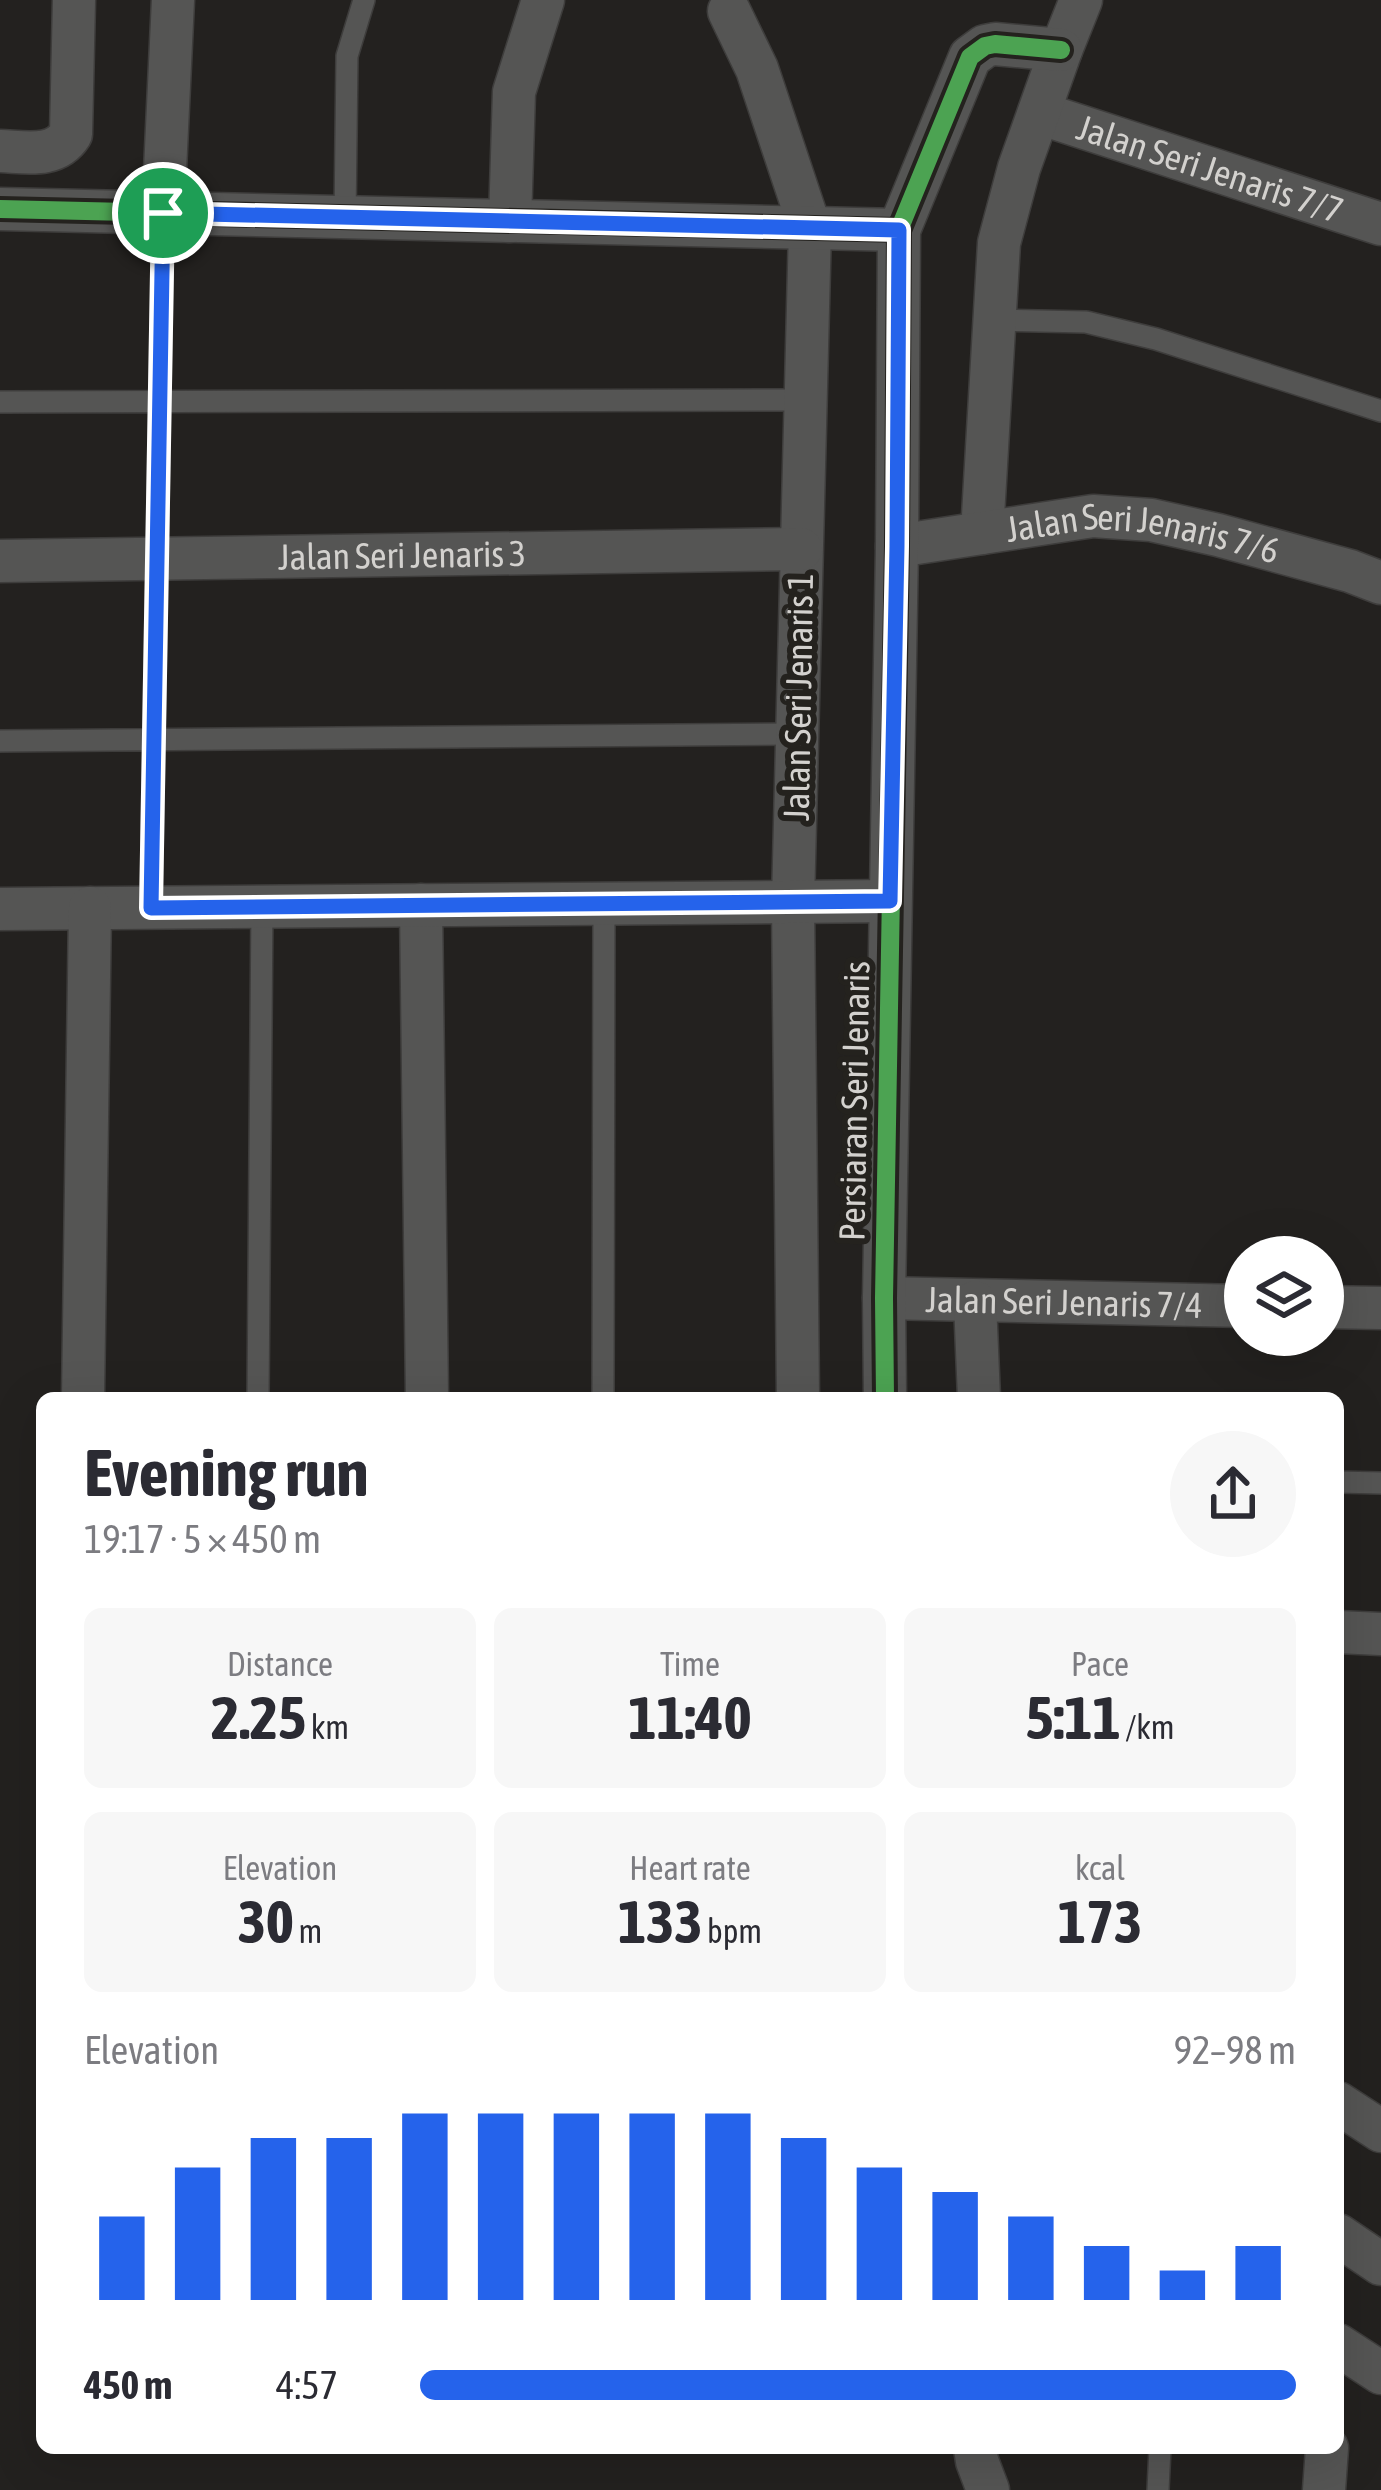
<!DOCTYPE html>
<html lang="en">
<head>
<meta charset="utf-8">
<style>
  :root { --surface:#fff; --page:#f7f7f7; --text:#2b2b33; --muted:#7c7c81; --accent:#2563eb }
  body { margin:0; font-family:"Asap Condensed",sans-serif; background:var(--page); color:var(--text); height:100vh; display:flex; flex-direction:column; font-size:45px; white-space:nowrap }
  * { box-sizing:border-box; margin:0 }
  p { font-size:39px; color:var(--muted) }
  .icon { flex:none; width:66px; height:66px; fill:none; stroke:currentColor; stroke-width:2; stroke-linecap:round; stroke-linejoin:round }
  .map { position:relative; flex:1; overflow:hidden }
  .drawer { position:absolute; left:36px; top:1392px; width:1308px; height:1062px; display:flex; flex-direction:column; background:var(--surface); border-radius:18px; box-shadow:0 12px 48px #0002 }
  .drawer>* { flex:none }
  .fabs { position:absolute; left:1224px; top:1236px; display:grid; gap:24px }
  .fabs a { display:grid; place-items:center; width:120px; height:120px; border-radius:50%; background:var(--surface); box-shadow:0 12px 48px #0002; font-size:60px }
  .pin { position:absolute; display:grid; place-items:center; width:102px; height:102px; color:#fff; margin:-51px; border:6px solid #fff; border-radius:50%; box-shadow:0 3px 12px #0007 }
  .round { display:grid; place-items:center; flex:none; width:126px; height:126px; border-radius:63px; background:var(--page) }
  .summary { display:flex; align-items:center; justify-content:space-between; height:204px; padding:0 48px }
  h1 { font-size:66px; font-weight:700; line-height:90px }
  .metrics { display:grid; grid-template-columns:repeat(3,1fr); gap:18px; height:204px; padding:12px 48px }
  .metrics div { display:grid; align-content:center; border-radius:18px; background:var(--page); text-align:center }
  .metrics b { font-size:60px; font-weight:700 }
  .metrics small { font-size:33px; font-weight:400 }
  .metrics p { font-size:33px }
  .chart { height:336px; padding:24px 48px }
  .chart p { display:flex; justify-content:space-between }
  .chart svg { width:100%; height:216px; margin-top:12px; stroke:var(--accent); stroke-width:6 }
  ul { padding:0 48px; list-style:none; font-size:39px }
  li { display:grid; grid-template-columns:192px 144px 1fr; align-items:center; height:90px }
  li i { height:30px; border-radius:15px; background:var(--accent) }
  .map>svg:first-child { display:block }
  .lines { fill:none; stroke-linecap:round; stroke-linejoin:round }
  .lane-casing { stroke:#3e3d3c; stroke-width:24 }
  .street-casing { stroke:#3e3d3c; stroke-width:45 }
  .lane { stroke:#555554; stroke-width:21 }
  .street { stroke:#555554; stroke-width:42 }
  .cycleway-casing { stroke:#24221e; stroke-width:26 }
  .cycleway { stroke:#4ca352; stroke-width:18 }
  .route-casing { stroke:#fff; stroke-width:24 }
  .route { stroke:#2563eb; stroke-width:15 }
  .labels { text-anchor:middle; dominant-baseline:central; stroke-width:12; stroke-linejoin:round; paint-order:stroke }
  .street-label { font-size:36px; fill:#d3d1ce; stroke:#24221e }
</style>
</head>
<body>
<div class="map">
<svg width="1381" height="2490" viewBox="0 0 1381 2490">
  <rect width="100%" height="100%" fill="#23211f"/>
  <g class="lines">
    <g class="lane-casing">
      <path id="lane" d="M345 217 347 56 364 0
        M994 320 1086 322 1156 339 1381 411
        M0 402 805 400
        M0 741 797 734
        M151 908 163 213
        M258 1398 262 906
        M603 1398 604 904
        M1338 1482 1381 1483
        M1158 2490 1160 2448"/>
    </g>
    <g class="street-casing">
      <g id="street">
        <path d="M729 11 757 69 810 228 793 902 798 1398"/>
        <path id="s1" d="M1039 113 1381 224"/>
        <path d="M0 151C26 152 55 159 71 134L74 0"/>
        <path d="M0 209 899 230"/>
        <path d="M163 213 173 0"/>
        <path d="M510 221 514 92 543 0"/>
        <path d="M982 533 999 243 1019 168 1061 50 1081 0"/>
        <path id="s2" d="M897 546 1093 516 1151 520 1218 535 1350 571 1381 583"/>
        <path id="s3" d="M0 561 801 549"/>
        <path d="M421 905 427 1398"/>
        <path d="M0 909 890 901"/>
        <path id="s4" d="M884 1298 1245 1306"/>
        <path d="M975 1302 979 1398"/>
        <path d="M1323 1307 1381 1308"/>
        <path d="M83 1398 90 908"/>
        <path d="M885 1398 884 1298 897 546 899 230 970 57 985 46 995 44 1061 50"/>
        <path d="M1338 1632 1381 1634"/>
        <path d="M1338 2103 1381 2131"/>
        <path d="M1338 2235 1381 2264"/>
        <path d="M1338 2345 1381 2373"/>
        <path d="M975 2448 977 2461 988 2490"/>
        <path d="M1324 2490 1327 2448"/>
      </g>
    </g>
    <use href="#lane" class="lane"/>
    <use href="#street" class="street"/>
    <g class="cycleway-casing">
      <path id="cycleway" d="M0 209 899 230
        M885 1398 884 1298 897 546 899 230 970 57 985 46 995 44 1061 50"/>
    </g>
    <use href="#cycleway" class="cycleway"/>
  </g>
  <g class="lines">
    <g class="route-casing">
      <path id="route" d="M163 213 899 230 897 546 890 901 151 908Z"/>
    </g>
    <use href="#route" class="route"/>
  </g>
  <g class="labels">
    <g class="street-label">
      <text stroke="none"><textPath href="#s1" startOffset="180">Jalan Seri Jenaris 7/7</textPath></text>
      <text stroke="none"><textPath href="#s2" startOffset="249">Jalan Seri Jenaris 7/6</textPath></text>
      <text stroke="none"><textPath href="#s3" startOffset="402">Jalan Seri Jenaris 3</textPath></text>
      <text transform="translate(798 697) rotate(-89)">Jalan Seri Jenaris 1</text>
      <text transform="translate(854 1101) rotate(-89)">Persiaran Seri Jenaris</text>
      <text stroke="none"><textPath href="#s4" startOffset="180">Jalan Seri Jenaris 7/4</textPath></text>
    </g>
  </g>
</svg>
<div class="fabs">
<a><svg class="icon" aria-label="layers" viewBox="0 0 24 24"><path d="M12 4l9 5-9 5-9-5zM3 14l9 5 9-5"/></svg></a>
</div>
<div class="pin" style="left:163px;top:213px;background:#1e9e55"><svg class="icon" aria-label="arrive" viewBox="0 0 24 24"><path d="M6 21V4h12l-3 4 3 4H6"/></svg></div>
<section class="drawer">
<div class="summary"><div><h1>Evening run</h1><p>19:17 · 5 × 450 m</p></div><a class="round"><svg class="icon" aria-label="share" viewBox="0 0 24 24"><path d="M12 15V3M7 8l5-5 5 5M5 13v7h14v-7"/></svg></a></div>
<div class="metrics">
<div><p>Distance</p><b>2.25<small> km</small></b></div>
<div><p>Time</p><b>11:40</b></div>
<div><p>Pace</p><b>5:11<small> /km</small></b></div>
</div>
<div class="metrics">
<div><p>Elevation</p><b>30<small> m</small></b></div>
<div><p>Heart rate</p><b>133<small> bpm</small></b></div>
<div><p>kcal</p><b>173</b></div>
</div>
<div class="chart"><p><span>Elevation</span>92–98 m</p>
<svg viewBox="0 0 160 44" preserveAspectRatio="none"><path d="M5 44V27M15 44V17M25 44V11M35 44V11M45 44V6M55 44V6M65 44V6M75 44V6M85 44V6M95 44V11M105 44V17M115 44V22M125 44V27M135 44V33M145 44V38M155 44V33"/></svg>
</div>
<ul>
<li><b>450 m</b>4:57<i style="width:100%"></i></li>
</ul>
</section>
</div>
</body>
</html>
